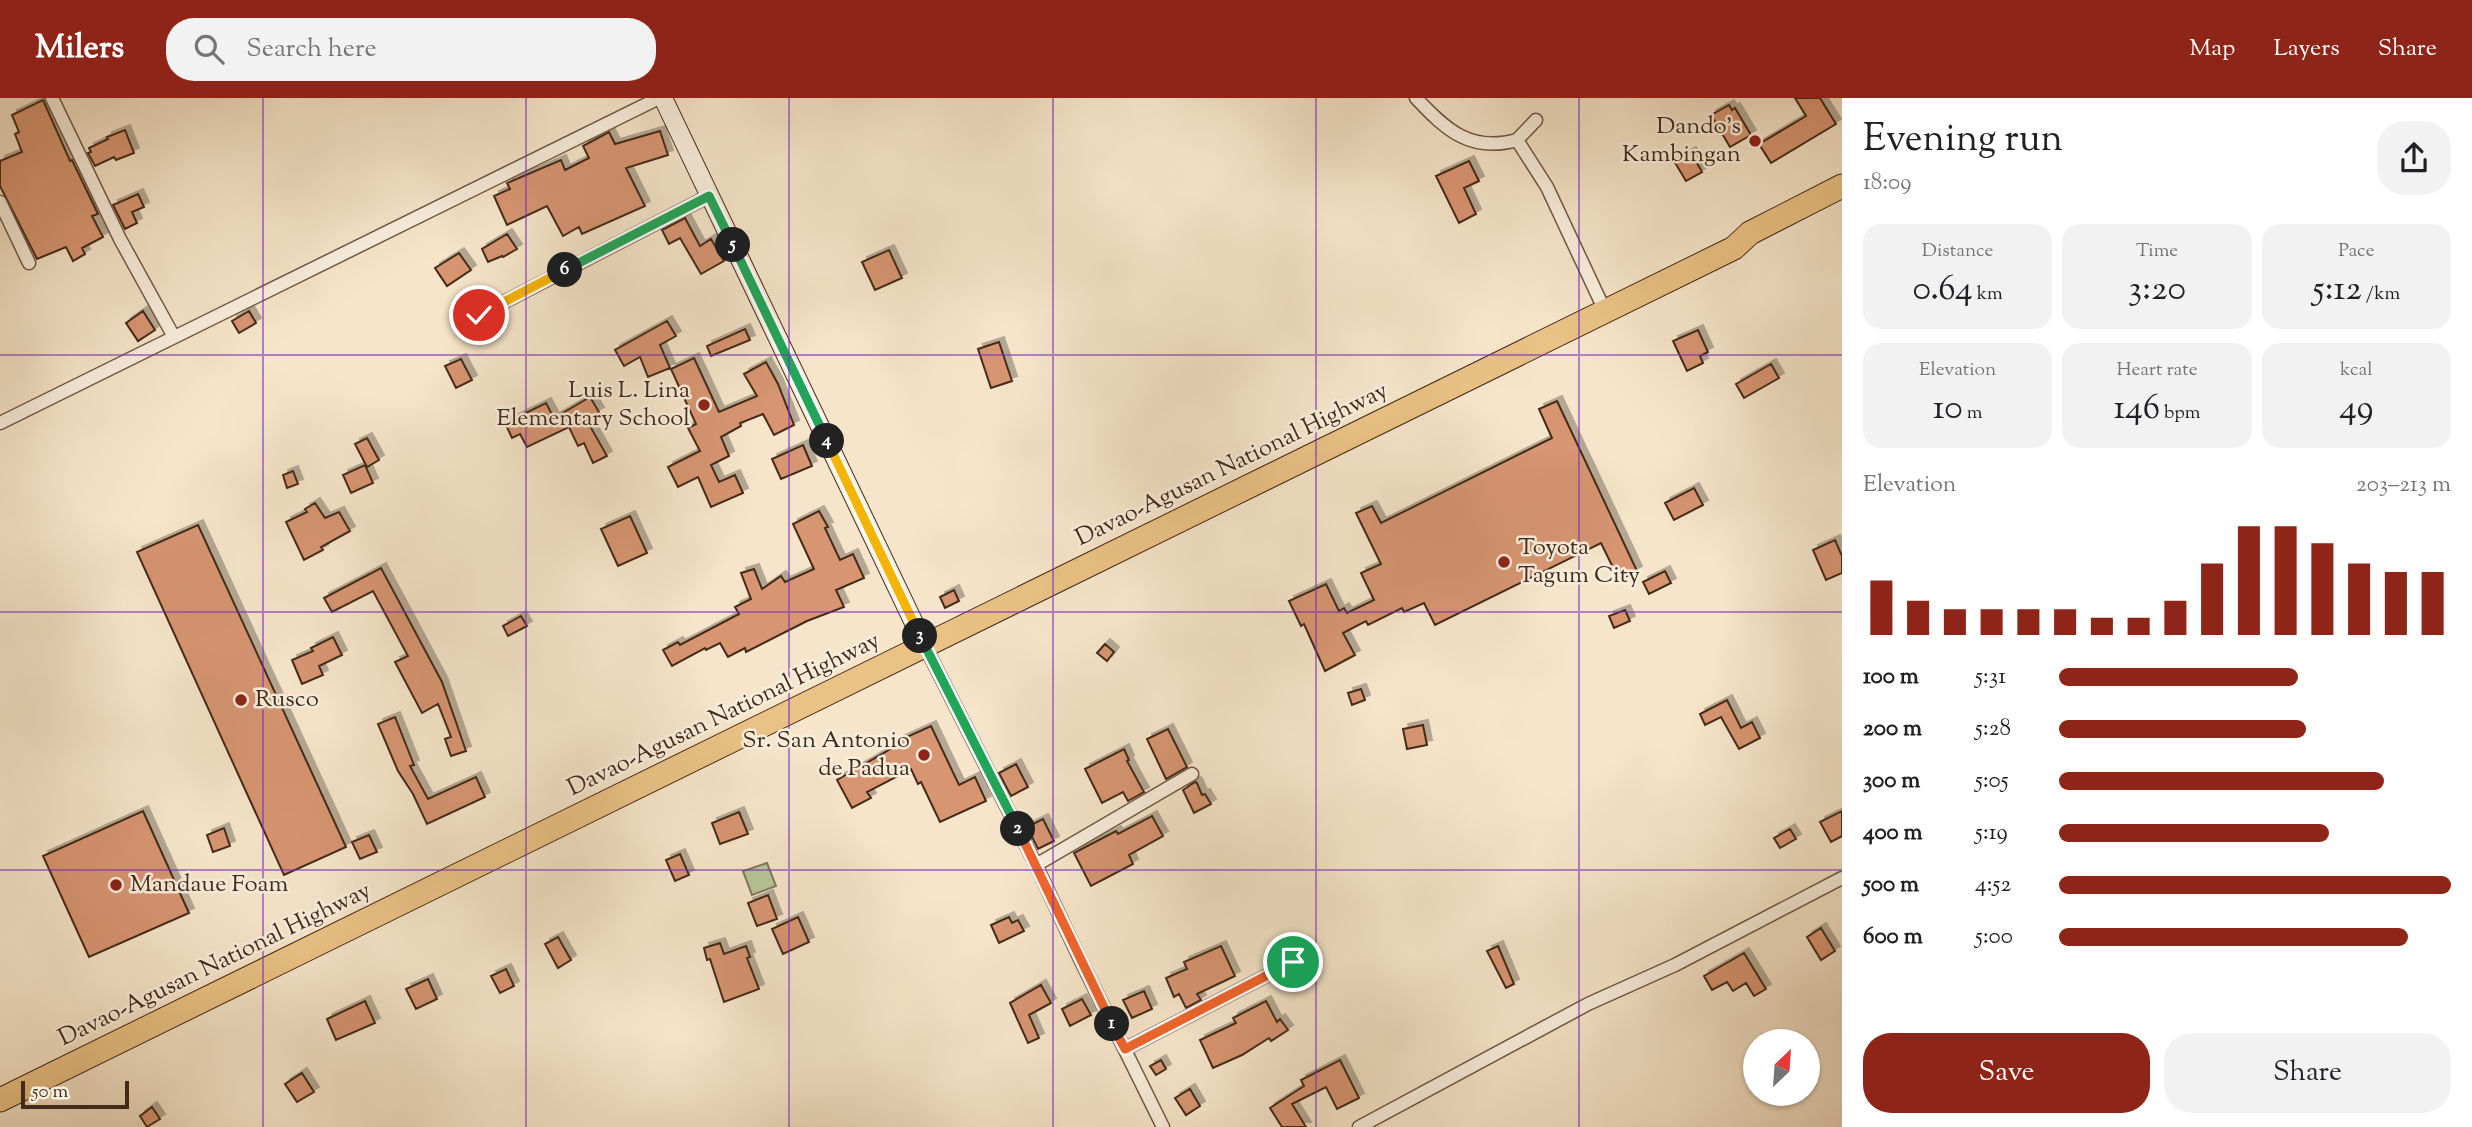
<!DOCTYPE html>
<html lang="en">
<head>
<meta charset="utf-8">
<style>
  :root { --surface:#fff; --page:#f2f2f2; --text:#202124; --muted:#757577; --accent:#8f2418 }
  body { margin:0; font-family:"Sorts Mill Goudy",serif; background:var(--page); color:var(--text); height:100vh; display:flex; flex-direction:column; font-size:26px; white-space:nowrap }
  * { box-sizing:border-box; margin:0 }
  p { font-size:23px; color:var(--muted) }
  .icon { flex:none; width:38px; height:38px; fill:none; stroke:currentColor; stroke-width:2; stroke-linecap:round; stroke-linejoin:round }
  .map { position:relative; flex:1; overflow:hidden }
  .side { display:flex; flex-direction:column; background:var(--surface); width:630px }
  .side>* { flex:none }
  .needle { width:46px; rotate:25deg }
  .tools { position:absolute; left:1743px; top:931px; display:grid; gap:14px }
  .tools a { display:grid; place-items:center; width:77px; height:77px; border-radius:50%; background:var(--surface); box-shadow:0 2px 5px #0004; font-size:35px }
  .scale { position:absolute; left:21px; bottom:18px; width:108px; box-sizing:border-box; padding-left:7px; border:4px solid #442a19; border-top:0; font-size:19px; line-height:24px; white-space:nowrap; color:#442a19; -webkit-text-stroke:5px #f9eedd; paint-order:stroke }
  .pin { position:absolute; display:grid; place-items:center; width:60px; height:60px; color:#fff; margin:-30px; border:4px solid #fff; border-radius:50%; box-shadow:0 2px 7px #0007 }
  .km { position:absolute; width:35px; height:35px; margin:-18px; border-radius:50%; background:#222; color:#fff; font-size:19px; line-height:35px; text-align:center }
  .round { display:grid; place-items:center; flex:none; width:74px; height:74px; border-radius:28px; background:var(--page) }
  .overview { display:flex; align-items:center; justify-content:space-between; height:119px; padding:0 21px }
  h1 { font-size:38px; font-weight:600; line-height:52px }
  .stats { display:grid; grid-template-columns:repeat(3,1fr); gap:10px; height:119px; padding:7px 21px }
  .stats div { display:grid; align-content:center; border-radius:18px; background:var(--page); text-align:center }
  .stats b { font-size:35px; font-weight:600 }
  .stats small { font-size:19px; font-weight:400 }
  .stats p { font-size:19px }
  .chart { height:196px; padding:14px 21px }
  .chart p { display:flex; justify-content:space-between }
  .chart svg { width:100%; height:126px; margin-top:7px; stroke:var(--accent); stroke-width:6 }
  .cta { display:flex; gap:14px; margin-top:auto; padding:14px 21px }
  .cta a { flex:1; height:80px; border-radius:28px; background:var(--accent); color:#fff; font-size:28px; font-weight:600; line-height:80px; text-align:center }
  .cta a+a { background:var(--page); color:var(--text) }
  ul { padding:0 21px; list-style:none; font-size:23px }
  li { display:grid; grid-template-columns:112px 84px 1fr; align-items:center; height:52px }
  li i { height:18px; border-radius:9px; background:var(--accent) }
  header { display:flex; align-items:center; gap:42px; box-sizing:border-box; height:98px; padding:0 35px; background:var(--accent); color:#fff }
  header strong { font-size:33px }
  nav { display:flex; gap:38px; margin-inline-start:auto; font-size:24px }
  .search { width:490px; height:63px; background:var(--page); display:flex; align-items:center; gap:18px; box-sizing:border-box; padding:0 24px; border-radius:28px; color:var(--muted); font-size:26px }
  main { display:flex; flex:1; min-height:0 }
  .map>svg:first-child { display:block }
  .green { fill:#b8c69a; stroke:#7e785a; stroke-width:2 }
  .building { fill:#d79572; stroke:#442a19; stroke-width:2; filter:url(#shadow) }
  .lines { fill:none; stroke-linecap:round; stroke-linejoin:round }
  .street-casing { stroke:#705945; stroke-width:15 }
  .secondary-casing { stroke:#442a19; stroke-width:20 }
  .highway-casing { stroke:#442a19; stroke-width:25 }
  .street { stroke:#f9eedd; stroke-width:12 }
  .secondary { stroke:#f9eedd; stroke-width:18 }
  .highway { stroke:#ebc285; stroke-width:23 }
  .split-1-casing { stroke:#fff; stroke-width:14 }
  .split-2-casing { stroke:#fff; stroke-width:14 }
  .split-3-casing { stroke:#fff; stroke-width:14 }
  .split-4-casing { stroke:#fff; stroke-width:14 }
  .split-5-casing { stroke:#fff; stroke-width:14 }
  .split-6-casing { stroke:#fff; stroke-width:14 }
  .split-7-casing { stroke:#fff; stroke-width:14 }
  .split-1 { stroke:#f0652b; stroke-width:9 }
  .split-2 { stroke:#f0652b; stroke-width:9 }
  .split-3 { stroke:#22a559; stroke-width:9 }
  .split-4 { stroke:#f5b400; stroke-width:9 }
  .split-5 { stroke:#22a559; stroke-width:9 }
  .split-6 { stroke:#22a559; stroke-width:9 }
  .split-7 { stroke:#f5b400; stroke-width:9 }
  .grid { fill:none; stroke:#7b2cbf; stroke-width:2; stroke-opacity:0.55 }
  .poi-dot { fill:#8f2418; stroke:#f9eedd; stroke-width:2.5 }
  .labels { text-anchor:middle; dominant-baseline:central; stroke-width:5; stroke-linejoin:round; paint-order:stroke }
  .poi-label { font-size:24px; fill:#442a19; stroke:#f9eedd; text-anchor:end }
  .street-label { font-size:24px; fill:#442a19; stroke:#f9eedd }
</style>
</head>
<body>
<header>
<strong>Milers</strong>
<div class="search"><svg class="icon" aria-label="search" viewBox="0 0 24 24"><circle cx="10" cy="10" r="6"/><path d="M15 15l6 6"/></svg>Search here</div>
<nav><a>Map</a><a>Layers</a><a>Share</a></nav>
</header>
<main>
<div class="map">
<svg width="1842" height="1029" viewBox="0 0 1842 1029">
  <defs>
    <filter id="shadow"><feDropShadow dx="5" dy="-5" stdDeviation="0" flood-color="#0004"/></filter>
  </defs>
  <rect width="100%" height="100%" fill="#f6e5ca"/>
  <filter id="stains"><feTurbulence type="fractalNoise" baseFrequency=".00286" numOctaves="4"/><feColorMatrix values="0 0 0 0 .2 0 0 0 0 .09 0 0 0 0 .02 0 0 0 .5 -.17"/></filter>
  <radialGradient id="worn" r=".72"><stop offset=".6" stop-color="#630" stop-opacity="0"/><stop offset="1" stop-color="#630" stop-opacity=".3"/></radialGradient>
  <path class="green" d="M767 765 776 788 752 797 743 773Z"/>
  <path class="building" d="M1795 0H1820L1836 26 1771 65 1759 46 1806 18Z
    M43 2 70 63 72 62 98 116 92 118 103 139 82 150 85 156 73 163 66 149 37 161 0 88V63L22 54 15 36 19 34 12 17Z
    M1729 7 1732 12 1735 10 1751 37 1730 49 1711 17Z
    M125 32 134 55 116 62 114 59 95 68 88 55 91 54 89 50 108 41 107 39Z
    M660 33 668 57 626 70 645 108 582 136 579 129 563 138 547 108 507 127 494 98 510 91 507 85 561 62 565 72 589 60 583 48 609 34 615 46Z
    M1691 54 1702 74 1686 83 1674 63Z
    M1469 63 1479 83 1464 90 1476 116 1459 125 1436 78Z
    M138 96 144 109 132 114 137 125 125 131 113 107Z
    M685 120 700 148 711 141 724 163 701 176 680 140 669 146 662 132Z
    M507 136 517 151 503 159 502 158 488 164 482 151Z
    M889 152 902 180 875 192 862 164Z
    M459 155 471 172 447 188 435 170Z
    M143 213 155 232 138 243 126 225Z
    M249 213 256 225 239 235 232 223Z
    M667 223 676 238 660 247 670 270 648 279 640 259 624 268 615 252Z
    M745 231 750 242 711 258 707 248Z
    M1698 232 1708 254 1700 258 1703 265 1687 273 1673 243Z
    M999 244 1012 283 991 290 978 251Z
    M694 260 719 314 757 298 744 276 766 264 778 286 794 327 774 337 763 316 740 325 741 328 721 339 729 358 711 367 719 384 735 377 743 395 711 409 698 379 678 389 668 369 700 353 688 330 696 326 671 271Z
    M461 261 472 282 456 290 445 268Z
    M1771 266 1779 280 1744 300 1736 286Z
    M590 299 599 314 586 321 607 358 593 365 584 345 578 348 569 329 527 349 520 336 512 340 505 325 546 305 554 320Z
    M1557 303 1637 473 1619 482 1601 445 1435 527 1424 505 1404 514 1402 510 1368 527 1366 523 1343 535 1355 557 1325 573 1304 526 1301 528 1289 503 1326 486 1339 513 1344 510 1347 515 1374 502 1361 475 1381 466 1356 415 1372 408 1381 425 1552 340 1539 311Z
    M367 340 379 362 367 369 355 346Z
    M803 347 812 368 781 381 772 361Z
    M365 367 373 385 351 395 343 377Z
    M293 373 298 386 287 390 283 377Z
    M1694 390 1703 407 1674 422 1665 405Z
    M315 405 325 420 339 414 350 433 321 449 323 452 304 462 286 424 307 414 305 411Z
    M819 413 828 429 825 430 840 462 853 456 864 480 836 492 844 509 807 523 746 554 745 550 728 559 720 545 706 552 705 550 672 568 663 552 678 544 680 547 739 516 735 509 751 501 741 475 754 471 762 491 781 478 785 484 814 471 793 426Z
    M630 418 647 455 618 468 601 431Z
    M198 427 346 749 284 777 137 454Z
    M1835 442 1842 458V475L1826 482 1813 452Z
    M381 470 442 584 466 653 451 658 445 641 451 639 438 606 422 615 395 564 408 558 373 493 332 514 324 500Z
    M1665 473 1671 485 1649 496 1643 484Z
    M954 492 959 503 945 510 940 499Z
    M1625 512 1630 523 1614 530 1609 518Z
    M521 518 527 528 508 538 503 528Z
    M333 539 342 557 319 568 323 577 302 586 292 562 313 553 311 550Z
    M1105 546 1114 554 1107 563 1097 555Z
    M1361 591 1365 602 1352 607 1348 595Z
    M1727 602 1741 630 1752 624 1760 640 1739 651 1721 619 1705 627 1700 616Z
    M395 619 414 667 410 668 428 701 476 679 485 699 427 726 413 696 398 673 378 626Z
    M1423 627 1427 647 1407 651 1403 631Z
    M931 628 959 687 975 679 986 703 940 724 921 684 918 686 911 671 867 694 871 700 852 710 837 682 899 646 898 643Z
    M1168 631 1187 669 1166 681 1147 641Z
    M1124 651 1129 662 1127 663 1144 694 1128 703 1123 694 1102 705 1085 671Z
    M1016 666 1028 689 1011 698 999 675Z
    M1195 684 1197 685 1202 697 1205 696 1211 706 1194 715 1183 692Z
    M143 713 189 815 89 859 43 758Z
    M1842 713V738L1831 744 1820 724Z
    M739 714 748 736 720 746 712 725Z
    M1152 718 1163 738 1129 757 1133 766 1091 788 1074 755 1116 733 1118 736Z
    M1043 721 1054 743 1038 751 1027 729Z
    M224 730 230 748 213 754 207 737Z
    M1790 731 1796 741 1780 750 1774 740Z
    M369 737 377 754 360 761 352 744Z
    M680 756 689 777 675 783 666 762Z
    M768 797 777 821 757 828 748 805Z
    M798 819 809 844 783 856 772 831Z
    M1009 819 1012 825 1018 822 1024 833 999 845 991 827Z
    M1821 830 1835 853 1821 862 1807 839Z
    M558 839 571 862 558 870 545 846Z
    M720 845 724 856 746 848 750 859 747 860 759 891 724 904 710 861 707 862 704 850Z
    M1221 848 1235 878 1197 896 1201 902 1186 910 1179 896 1174 899 1166 880 1187 871 1184 864Z
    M1498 848 1514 886 1506 890 1487 853Z
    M1744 855 1766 891 1754 898 1746 885 1733 893 1727 884 1712 892 1704 878Z
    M506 871 514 888 500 895 491 878Z
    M428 881 437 901 416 911 406 891Z
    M1041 887 1051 905 1029 917 1039 940 1028 945 1010 905Z
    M1144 893 1152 911 1132 920 1123 902Z
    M1082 901 1091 917 1070 928 1062 911Z
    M365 903 375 925 336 942 327 921Z
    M1266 903 1277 924 1280 921 1288 932 1271 943 1269 940 1242 957 1213 970 1200 942 1236 925 1233 920Z
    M1161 962 1166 971 1156 977 1150 968Z
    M1340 962 1359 1000 1337 1011 1326 989 1292 1006 1306 1029H1282L1270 1010 1304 988 1301 982Z
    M302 975 314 994 297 1004 285 986Z
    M1190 991 1200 1008 1186 1017 1175 1000Z
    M152 1009 160 1021 147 1029 140 1018Z"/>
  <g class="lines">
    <g class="street-casing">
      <path id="street" d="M52 0 120 141 174 239
        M1416 0C1446 32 1471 55 1517 42
        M1536 22 1517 42 1547 89 1605 213
        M0 104 29 165
        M479 217 709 98
        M0 325 659 0
        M925 548 1036 767 1080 861 1163 1029
        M1036 767 1192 676
        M1125 951 1293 864
        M1359 1029 1588 906 1675 867 1842 780"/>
    </g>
    <g class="secondary-casing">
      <path id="secondary" d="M663 0 925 548"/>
    </g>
    <g class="highway-casing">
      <path id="highway" d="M0 1002 1734 150 1750 135 1842 88"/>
    </g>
    <use href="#street" class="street"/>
    <use href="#secondary" class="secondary"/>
    <use href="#highway" class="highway"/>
  </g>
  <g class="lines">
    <g class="split-1-casing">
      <path id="split-1" d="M1112 926 1125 951 1293 864"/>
    </g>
    <g class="split-2-casing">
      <path id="split-2" d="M1018 731 1112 926"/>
    </g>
    <g class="split-3-casing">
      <path id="split-3" d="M920 538 1018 731"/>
    </g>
    <g class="split-4-casing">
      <path id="split-4" d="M827 343 920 538"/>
    </g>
    <g class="split-5-casing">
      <path id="split-5" d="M733 147 827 343"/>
    </g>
    <g class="split-6-casing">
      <path id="split-6" d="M565 172 709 98 733 147"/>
    </g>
    <g class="split-7-casing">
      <path id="split-7" d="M479 217 565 172"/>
    </g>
    <use href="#split-1" class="split-1"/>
    <use href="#split-2" class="split-2"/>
    <use href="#split-3" class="split-3"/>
    <use href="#split-4" class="split-4"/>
    <use href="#split-5" class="split-5"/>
    <use href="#split-6" class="split-6"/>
    <use href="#split-7" class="split-7"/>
  </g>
  <path class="grid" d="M263 0V1029M526 0V1029M789 0V1029M1053 0V1029M1316 0V1029M1579 0V1029M0 257H1842M0 514H1842M0 772H1842"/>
  <g class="poi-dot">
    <circle cx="1755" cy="43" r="7"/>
    <circle cx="704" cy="307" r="7"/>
    <circle cx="1504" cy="464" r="7"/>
    <circle cx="241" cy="602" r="7"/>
    <circle cx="924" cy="657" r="7"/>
    <circle cx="116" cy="787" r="7"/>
  </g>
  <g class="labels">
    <g class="poi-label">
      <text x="1741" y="29">Dando's<tspan x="1741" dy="28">Kambingan</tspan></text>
      <text x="690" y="293">Luis L. Lina<tspan x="690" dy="28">Elementary School</tspan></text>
      <text x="1518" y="450" text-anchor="start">Toyota<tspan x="1518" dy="28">Tagum City</tspan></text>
      <text x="255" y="602" text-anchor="start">Rusco</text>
      <text x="910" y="643">Sr. San Antonio<tspan x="910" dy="28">de Padua</tspan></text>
      <text x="130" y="787" text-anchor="start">Mandaue Foam</text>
    </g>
    <g class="street-label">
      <text transform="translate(1232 367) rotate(-26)">Davao-Agusan National Highway</text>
      <text transform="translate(724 617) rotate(-26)">Davao-Agusan National Highway</text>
      <text transform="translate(215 867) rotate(-26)">Davao-Agusan National Highway</text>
    </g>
  </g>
  <rect width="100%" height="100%" filter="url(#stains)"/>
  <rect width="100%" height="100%" fill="url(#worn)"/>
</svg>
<div class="tools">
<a><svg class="needle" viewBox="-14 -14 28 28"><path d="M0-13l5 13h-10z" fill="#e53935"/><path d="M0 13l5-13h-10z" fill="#757577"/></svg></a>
</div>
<div class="scale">50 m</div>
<div class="pin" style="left:1293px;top:864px;background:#1e9e55"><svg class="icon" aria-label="arrive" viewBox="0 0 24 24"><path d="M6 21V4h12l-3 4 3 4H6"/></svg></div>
<div class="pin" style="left:479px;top:217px;background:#d93025"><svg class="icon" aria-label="check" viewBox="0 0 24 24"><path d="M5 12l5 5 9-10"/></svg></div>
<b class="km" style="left:1112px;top:926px">1</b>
<b class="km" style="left:1018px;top:731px">2</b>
<b class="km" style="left:920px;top:538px">3</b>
<b class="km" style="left:827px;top:343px">4</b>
<b class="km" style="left:733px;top:147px">5</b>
<b class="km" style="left:565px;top:172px">6</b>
</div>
<section class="side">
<div class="overview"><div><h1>Evening run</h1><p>18:09</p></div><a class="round"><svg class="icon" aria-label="share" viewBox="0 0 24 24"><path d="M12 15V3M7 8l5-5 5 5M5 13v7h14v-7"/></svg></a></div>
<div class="stats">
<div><p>Distance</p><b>0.64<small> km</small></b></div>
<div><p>Time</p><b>3:20</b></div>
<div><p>Pace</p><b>5:12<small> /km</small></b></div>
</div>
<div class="stats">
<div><p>Elevation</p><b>10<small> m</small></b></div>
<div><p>Heart rate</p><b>146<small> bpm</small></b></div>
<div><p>kcal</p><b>49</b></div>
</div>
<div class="chart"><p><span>Elevation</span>203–213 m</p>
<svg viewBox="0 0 160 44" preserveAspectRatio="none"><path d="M5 44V25M15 44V32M25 44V35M35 44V35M45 44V35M55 44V35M65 44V38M75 44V38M85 44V32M95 44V19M105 44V6M115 44V6M125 44V12M135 44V19M145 44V22M155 44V22"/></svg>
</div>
<ul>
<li><b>100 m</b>5:31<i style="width:61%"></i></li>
<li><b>200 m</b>5:28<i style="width:63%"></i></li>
<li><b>300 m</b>5:05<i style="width:83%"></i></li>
<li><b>400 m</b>5:19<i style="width:69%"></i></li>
<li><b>500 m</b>4:52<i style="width:100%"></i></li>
<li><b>600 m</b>5:00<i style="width:89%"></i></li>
</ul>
<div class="cta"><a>Save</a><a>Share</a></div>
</section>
</main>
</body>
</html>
